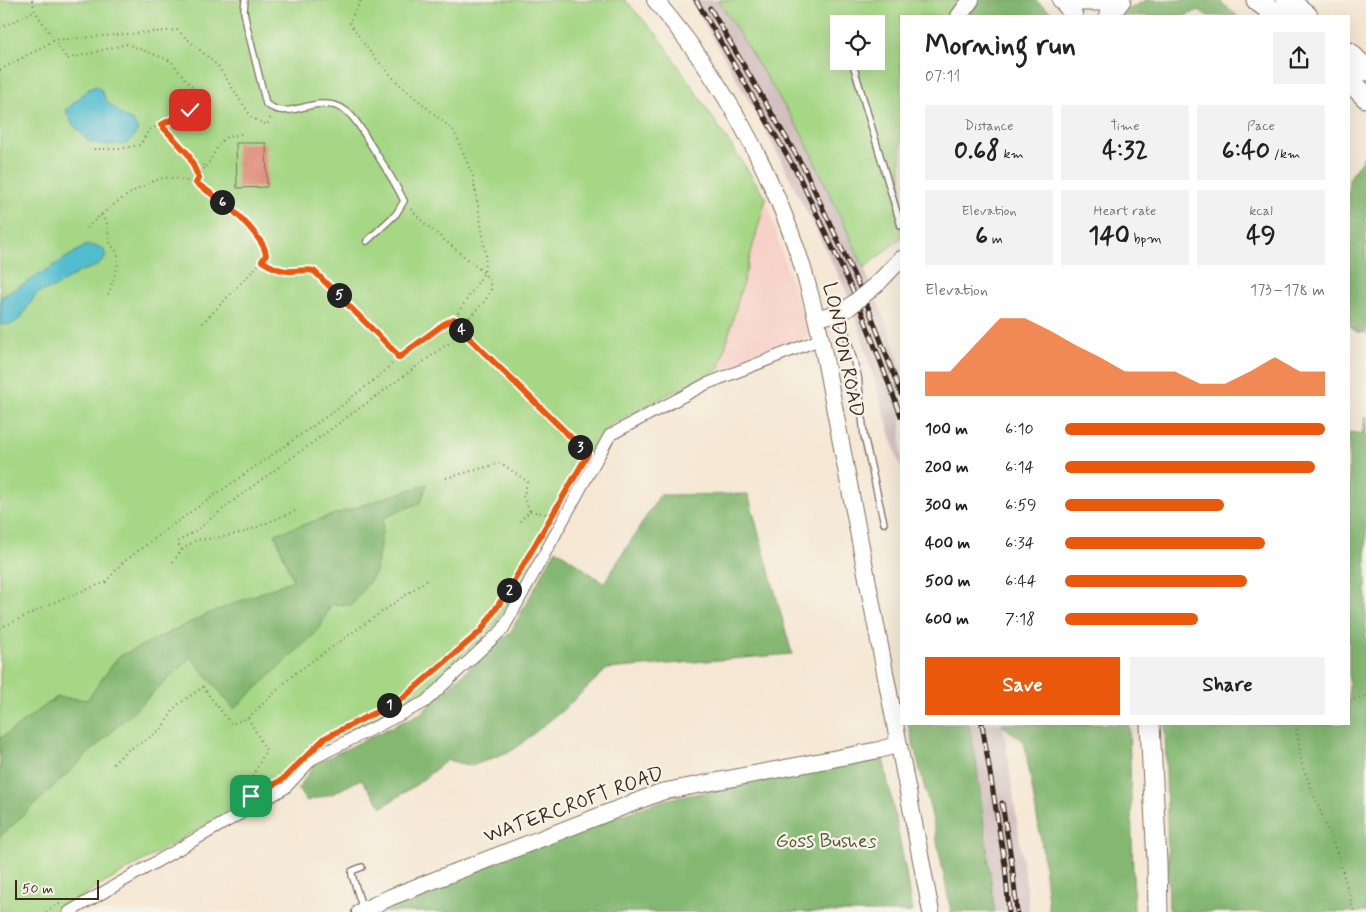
<!DOCTYPE html>
<html lang="en">
<head>
<meta charset="utf-8">
<style>
  :root { --surface:#fff; --page:#f2f2f2; --text:#222; --muted:#767676; --accent:#ea580c }
  body { margin:0; font-family:Mynerve,sans-serif; background:var(--page); color:var(--text); height:100vh; display:flex; flex-direction:column; font-size:19px; white-space:nowrap }
  * { box-sizing:border-box; margin:0 }
  p { font-size:16px; color:var(--muted) }
  .icon { flex:none; width:28px; height:28px; fill:none; stroke:currentColor; stroke-width:2; stroke-linecap:round; stroke-linejoin:round }
  .map { position:relative; flex:1; overflow:hidden }
  .panel { position:absolute; left:900px; top:15px; width:450px; height:710px; display:flex; flex-direction:column; background:var(--surface); border-radius:0px; box-shadow:0 5px 20px #0002 }
  .panel>* { flex:none }
  .controls { position:absolute; left:830px; top:15px; display:grid; gap:10px }
  .controls a { display:grid; place-items:center; width:55px; height:55px; border-radius:0px; background:var(--surface); box-shadow:0 5px 20px #0002; font-size:25px }
  .scale { position:absolute; left:15px; bottom:12px; width:84px; box-sizing:border-box; padding-left:5px; border:2px solid #3b2a1e; border-top:0; font-size:14px; line-height:18px; white-space:nowrap; color:#3b2a1e; -webkit-text-stroke:4px #f7f3e8; paint-order:stroke }
  .pin { position:absolute; display:grid; place-items:center; width:42px; height:42px; color:#fff; margin:-21px; border-radius:10px; box-shadow:0 2px 8px #0006 }
  .km { position:absolute; width:25px; height:25px; margin:-12px; border-radius:50%; background:#222; color:#fff; font-size:14px; line-height:25px; text-align:center }
  .round { display:grid; place-items:center; flex:none; width:52px; height:52px; border-radius:0px; background:var(--page) }
  .head { display:flex; align-items:center; justify-content:space-between; height:85px; padding:0 25px }
  h1 { font-size:28px; font-weight:700; line-height:38px }
  .metrics { display:grid; grid-template-columns:repeat(3,1fr); gap:8px; height:85px; padding:5px 25px }
  .metrics div { display:grid; align-content:center; border-radius:0px; background:var(--page); text-align:center }
  .metrics b { font-size:25px; font-weight:700 }
  .metrics small { font-size:14px; font-weight:400 }
  .metrics p { font-size:14px }
  .chart { height:140px; padding:10px 25px }
  .chart p { display:flex; justify-content:space-between }
  .chart svg { width:100%; height:90px; margin-top:5px; fill:var(--accent); opacity:.7 }
  .cta { display:flex; gap:10px; margin-top:auto; padding:10px 25px }
  .cta a { flex:1; height:58px; border-radius:0px; background:var(--accent); color:#fff; font-size:20px; font-weight:700; line-height:58px; text-align:center }
  .cta a+a { background:var(--page); color:var(--text) }
  ul { padding:0 25px; list-style:none; font-size:16px }
  li { display:grid; grid-template-columns:80px 60px 1fr; align-items:center; height:38px }
  li i { height:12px; border-radius:6px; background:var(--accent) }
  .map>svg:first-child { display:block }
  .built { fill:#f7d1c8 }
  .industrial { fill:#d2bfc0 }
  .green { fill:#a5d785; stroke:#708052; fill-rule:evenodd }
  .forest { fill:#84b872; stroke:#607148 }
  .water { fill:#53bdd0; stroke:#477477 }
  .building { fill:#df8e7c }
  .lines { fill:none; stroke-linecap:round; stroke-linejoin:round }
  .lane-casing { stroke:#7c6c5d; stroke-width:8 }
  .street-casing { stroke:#7c6c5d; stroke-width:13 }
  .secondary-casing { stroke:#7c6c5d; stroke-width:18 }
  .primary-casing { stroke:#7c6c5d; stroke-width:21 }
  .highway-casing { stroke:#7c6c5d; stroke-width:23 }
  .path { stroke:#7c6c5d; stroke-width:2; stroke-dasharray:1 4; stroke-linecap:butt }
  .lane { stroke:#fff; stroke-width:5.5 }
  .street { stroke:#fff; stroke-width:11 }
  .secondary { stroke:#fff; stroke-width:16 }
  .primary { stroke:#fff; stroke-width:19 }
  .highway { stroke:#fff; stroke-width:21 }
  .rail-casing { stroke:#3b2a1e; stroke-width:5 }
  .rail { stroke:#f7f3e8; stroke-width:3; stroke-dasharray:9; stroke-linecap:butt }
  .secondary-bridge-casing { stroke:#7c6c5d; stroke-width:18; stroke-linecap:butt }
  .secondary-bridge { stroke:#fff; stroke-width:16 }
  .route-casing { stroke:#fff; stroke-width:10 }
  .route { stroke:#ea580c; stroke-width:6 }
  .labels { text-anchor:middle; dominant-baseline:central; stroke-width:4.5; stroke-linejoin:round; paint-order:stroke }
  .street-label { font-size:20px; fill:#3b2a1e; stroke:#f7f3e8 }
  .park-label { font-size:20px; fill:#565538; stroke:#f7f3e8 }
</style>
</head>
<body>
<div class="map">
<svg width="1366" height="912" viewBox="0 0 1366 912">
  <rect width="100%" height="100%" fill="#f7f3e8"/>
  <filter id="ink" filterUnits="userSpaceOnUse"><feTurbulence type="fractalNoise" baseFrequency=".02" numOctaves="2"/><feDisplacementMap in="SourceGraphic" scale="10" xChannelSelector="R" yChannelSelector="G"/><feConvolveMatrix kernelMatrix="1 2 1 2 8 2 1 2 1" color-interpolation-filters="sRGB"/></filter>
  <filter id="wash" filterUnits="userSpaceOnUse"><feTurbulence type="fractalNoise" baseFrequency=".0096" numOctaves="4" result="noise"/><feDisplacementMap in="SourceGraphic" scale="20" xChannelSelector="R" yChannelSelector="G"/><feGaussianBlur stdDeviation="1.12" result="paint"/><feColorMatrix in="noise" values="0 0 0 0 0 0 0 0 0 0 0 0 0 0 0 0 0 1.4 0 .05"/><feComposite in="paint" operator="in"/></filter>
  <g filter="url(#wash)">
    <rect width="100%" height="100%" fill="#f5e7d3"/>
    <path class="built" d="M766 198 795 296 809 332 799 345 719 370Z"/>
    <path class="industrial" d="M691 0H718L803 136 864 268 892 338 901 367V470L861 334 844 286 764 127Z
      M969 724H1003L1028 898 1029 912H996L976 761Z"/>
    <path class="green" d="M0 0H625L659 37 766 198 719 370 700 378 606 427 496 624 420 695 307 751 279 783 54 912H0Z
      M718 0H958L946 16H901V238L864 268 803 136ZM839 24H876V61H839Z"/>
    <path class="forest" d="M980 0H1034L1057 16H967L974 6Z
      M1146 0H1218L1238 16H1208L1199 10 1185 16H1119L1124 12Z
      M1366 153V333L1357 332 1349 326V179Z
      M1366 416V912H1169L1165 724H1349V432L1362 434Z
      M427 484 421 502 384 518 376 572 352 605 331 604 319 630 234 709 191 657 0 837V739L57 697 87 700 118 657 210 613 293 580 275 534Z
      M748 494 792 654 607 669 563 710 513 750 472 766 447 760 416 785 382 807 361 779 332 794 306 801 298 789 315 764 421 713 465 672 510 633 556 549 604 583 660 495Z
      M908 724H969L976 761 995 912H951L932 816Z
      M1003 724H1129L1134 912H1049L1042 846 1024 741 1003 726Z
      M883 758 904 861 912 912H375L544 842 664 800Z"/>
    <path class="water" d="M96 86 102 91 107 102 124 117 133 121 138 130 133 138 126 144 107 145 89 142 71 122 66 110 89 89Z
      M87 245C98 247 104 245 106 257L97 266 81 271 53 288 37 293 20 319 12 324 0 325 1 297C31 281 58 262 87 245Z"/>
    <g id="blocks">
      <path class="building" d="M236 143H266L267 187 237 188Z"/>
    </g>
  </g>
  <g filter="url(#ink)">
    <use href="#blocks" fill-opacity="0" stroke="#7c6c5d" stroke-width="1"/>
    <g class="lines">
      <g class="lane-casing">
        <path id="lane" d="M245 0 244 11 247 27 266 104C285 118 301 105 321 104 331 104 338 105 346 111 356 118 363 132 369 142 381 161 394 180 404 201L396 214 367 241
          M852 61 901 226
          M840 313 858 376 864 436 884 523
          M362 867 352 871V875L363 910"/>
      </g>
      <g class="street-casing">
        <path id="street" d="M69 912 285 788 312 759 425 702 503 629 610 435 706 384 821 339"/>
      </g>
      <g class="secondary-casing">
        <path id="secondary" d="M655 0C719 75 768 163 799 256 810 290 818 324 825 359L931 912
          M959 16 971 0
          M878 283 901 259
          M817 318 830 315 848 308
          M360 912 391 897 661 792 879 750 899 744"/>
      </g>
      <g class="primary-casing">
        <path id="primary" d="M1062 0 1068 6 1073 16
          M1109 16 1121 0
          M1150 724 1157 862 1158 912"/>
      </g>
      <g class="highway-casing">
        <path id="highway" d="M1078 0H1103
          M1257 0 1278 16
          M1287 0 1307 16
          M1349 53 1366 70
          M1349 80 1366 97"/>
      </g>
      <path class="path" d="M32 0 35 11 67 59 127 44 171 61 194 89 191 110 149 130 140 145 119 149H92
        M0 28 35 11
        M0 70 55 40 177 30 218 66 252 118 267 125 271 117
        M161 125 188 154 199 178 196 183
        M192 162 199 164 205 167C213 159 217 142 227 137 231 136 237 136 243 133
        M199 178 205 167
        M101 215 107 222 109 241 118 254V264L108 296
        M87 228C104 210 140 183 164 178 174 177 185 180 194 183 206 187 219 200 229 207 243 218 263 238 266 255L262 261 201 325
        M263 262C272 268 283 272 294 271 301 271 307 269 314 271L396 353 398 358
        M454 319 459 328 588 454
        M446 478 501 463 528 482 523 496 530 511 518 523
        M530 511 552 515
        M182 550 177 542 197 530 238 497 453 340 459 328 485 301 491 289 489 280 484 273 424 223 410 208
        M173 562 182 550 196 540 217 538 245 532 295 511
        M0 628 59 600 106 582 121 564 168 528 340 407 380 375 398 358 445 324 454 319 484 273 486 255 473 176 454 131 398 83 370 52 349 22 361 0
        M1349 701 1366 696
        M248 718 266 750 252 778 251 795
        M1296 724 1302 765 1338 855 1354 912
        M322 740 325 738 402 699 481 631 511 586 535 545
        M113 764 126 751 146 740 161 729 177 705 203 687 231 724 248 718 294 674 427 580
        M46 912 61 903"/>
      <use href="#lane" class="lane"/>
      <use href="#street" class="street"/>
      <use href="#secondary" class="secondary"/>
      <use href="#primary" class="primary"/>
      <use href="#highway" class="highway"/>
      <g class="rail-casing">
        <path id="rail" d="M696 0 798 174 858 302 901 416
          M710 8 805 170 865 299 901 394
          M982 724 1005 865 1009 912
          M1002 803 1012 864 1017 912"/>
      </g>
      <use href="#rail" class="rail"/>
      <g class="secondary-bridge-casing">
        <path id="secondary-bridge" d="M848 308 878 283"/>
      </g>
      <use href="#secondary-bridge" class="secondary-bridge"/>
    </g>
  </g>
  <g class="lines" filter="url(#ink)">
    <g class="route-casing">
      <path id="route" d="M190 110 161 125 188 154 199 178 196 183C218 198 239 213 255 234 260 241 265 246 266 255L262 261C271 267 282 272 293 271 301 271 307 269 314 271L396 353 398 358 444 324 454 319 459 328 588 454 511 586 481 631 402 699 325 738 282 780 251 796"/>
    </g>
    <use href="#route" class="route"/>
  </g>
  <g class="labels">
    <g class="street-label">
      <text transform="translate(843 350) rotate(78)">LONDON ROAD</text>
      <text transform="translate(574 805) rotate(-20)">WATERCROFT ROAD</text>
    </g>
    <g class="park-label">
      <text x="826" y="841">Goss Bushes</text>
    </g>
  </g>
</svg>
<div class="controls">
<a><svg class="icon" aria-label="locate" viewBox="0 0 24 24"><circle cx="12" cy="12" r="6"/><path d="M12 2v4M12 18v4M2 12h4M18 12h4"/></svg></a>
</div>
<div class="scale">50 m</div>
<div class="pin" style="left:251px;top:796px;background:#1e9e55"><svg class="icon" aria-label="arrive" viewBox="0 0 24 24"><path d="M6 21V4h12l-3 4 3 4H6"/></svg></div>
<div class="pin" style="left:190px;top:110px;background:#d93025"><svg class="icon" aria-label="check" viewBox="0 0 24 24"><path d="M5 12l5 5 9-10"/></svg></div>
<b class="km" style="left:389px;top:705px">1</b>
<b class="km" style="left:509px;top:590px">2</b>
<b class="km" style="left:580px;top:447px">3</b>
<b class="km" style="left:461px;top:330px">4</b>
<b class="km" style="left:339px;top:295px">5</b>
<b class="km" style="left:222px;top:202px">6</b>
<section class="panel">
<div class="head"><div><h1>Morning run</h1><p>07:11</p></div><a class="round"><svg class="icon" aria-label="share" viewBox="0 0 24 24"><path d="M12 15V3M7 8l5-5 5 5M5 13v7h14v-7"/></svg></a></div>
<div class="metrics">
<div><p>Distance</p><b>0.68<small> km</small></b></div>
<div><p>Time</p><b>4:32</b></div>
<div><p>Pace</p><b>6:40<small> /km</small></b></div>
</div>
<div class="metrics">
<div><p>Elevation</p><b>6<small> m</small></b></div>
<div><p>Heart rate</p><b>140<small> bpm</small></b></div>
<div><p>kcal</p><b>49</b></div>
</div>
<div class="chart"><p><span>Elevation</span>173–178 m</p>
<svg viewBox="0 0 160 44" preserveAspectRatio="none"><path d="M0 44V32L10 32L20 19L30 6L40 6L50 12L60 19L70 25L80 32L90 32L100 32L110 38L120 38L130 32L140 25L150 32L160 32V44z"/></svg>
</div>
<ul>
<li><b>100 m</b>6:10<i style="width:100%"></i></li>
<li><b>200 m</b>6:14<i style="width:96%"></i></li>
<li><b>300 m</b>6:59<i style="width:61%"></i></li>
<li><b>400 m</b>6:34<i style="width:77%"></i></li>
<li><b>500 m</b>6:44<i style="width:70%"></i></li>
<li><b>600 m</b>7:18<i style="width:51%"></i></li>
</ul>
<div class="cta"><a>Save</a><a>Share</a></div>
</section>
</div>
</body>
</html>
